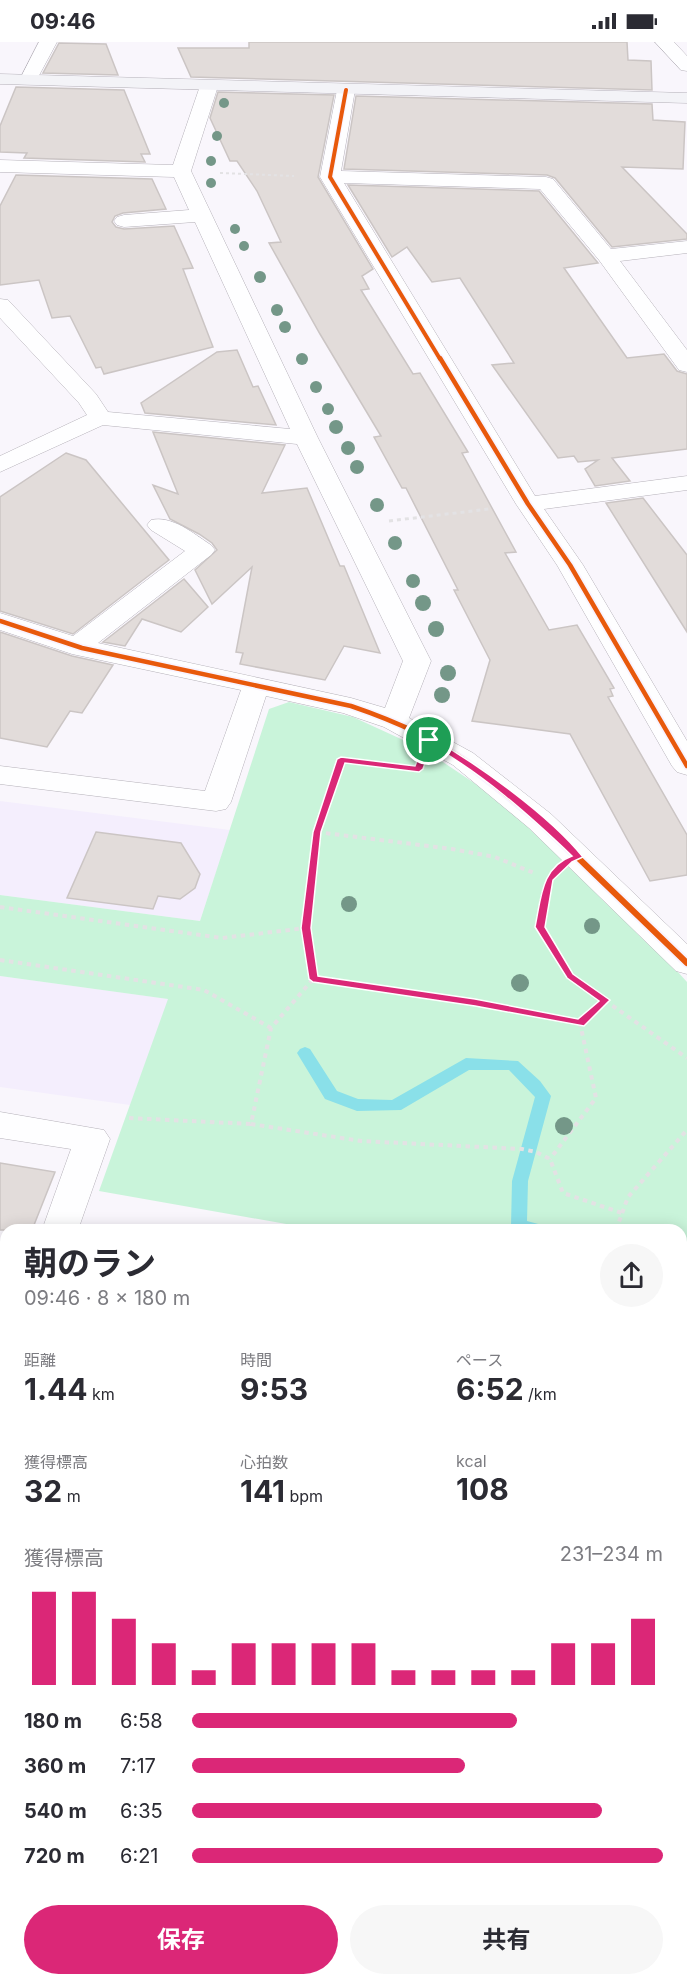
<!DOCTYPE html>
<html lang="ja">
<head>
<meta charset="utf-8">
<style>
  :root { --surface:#fff; --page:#f7f7f7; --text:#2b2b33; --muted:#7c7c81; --accent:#db2777 }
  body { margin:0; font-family:Inter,"Noto Sans JP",sans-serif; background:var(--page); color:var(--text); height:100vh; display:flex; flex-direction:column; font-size:22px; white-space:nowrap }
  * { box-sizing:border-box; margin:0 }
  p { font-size:20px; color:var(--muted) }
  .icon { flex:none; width:33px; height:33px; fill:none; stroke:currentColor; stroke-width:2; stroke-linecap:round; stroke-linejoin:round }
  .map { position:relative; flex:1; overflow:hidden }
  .side { position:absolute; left:0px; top:1182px; width:687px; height:762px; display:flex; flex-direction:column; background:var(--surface); border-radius:18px 18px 0 0; box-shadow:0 3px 15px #0003 }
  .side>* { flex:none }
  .pin { position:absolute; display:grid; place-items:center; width:51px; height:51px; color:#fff; margin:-26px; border:3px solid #fff; border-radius:50%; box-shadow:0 2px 6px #0007 }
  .round { display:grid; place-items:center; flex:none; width:63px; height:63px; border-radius:32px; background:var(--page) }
  .overview { display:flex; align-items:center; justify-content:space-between; height:102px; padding:0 24px }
  h1 { font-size:33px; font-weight:700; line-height:45px }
  .stats { display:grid; grid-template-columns:repeat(3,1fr); gap:9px; height:102px; padding:6px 24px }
  .stats div { display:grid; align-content:center }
  .stats b { font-size:30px; font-weight:700 }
  .stats small { font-size:16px; font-weight:400 }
  .stats p { font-size:16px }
  .chart { height:168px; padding:12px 24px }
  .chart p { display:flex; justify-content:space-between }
  .chart svg { width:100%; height:108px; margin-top:6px; stroke:var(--accent); stroke-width:6 }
  .cta { display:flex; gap:12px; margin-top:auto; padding:12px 24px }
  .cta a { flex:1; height:69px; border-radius:36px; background:var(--accent); color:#fff; font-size:24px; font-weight:700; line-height:69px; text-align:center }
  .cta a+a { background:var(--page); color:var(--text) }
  ul { padding:0 24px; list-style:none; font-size:20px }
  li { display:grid; grid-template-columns:96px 72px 1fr; align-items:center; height:45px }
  li i { height:15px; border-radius:8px; background:var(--accent) }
  .status { display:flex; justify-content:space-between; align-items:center; height:42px; padding:0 30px; background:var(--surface); direction:ltr }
  .status svg { height:16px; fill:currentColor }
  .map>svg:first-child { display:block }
  .built { fill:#f4eefd }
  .green { fill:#c9f4da }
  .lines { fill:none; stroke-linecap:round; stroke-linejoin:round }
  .stream { fill:#8ae0e9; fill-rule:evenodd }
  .building { fill:#e2dcda; stroke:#cbc5c4; stroke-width:1.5 }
  .street-casing { stroke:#b5b1b9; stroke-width:1 }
  .secondary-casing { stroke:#b5b1b9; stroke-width:1 }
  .path-far2 { stroke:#e3e2e4; stroke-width:2; stroke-dasharray:3 3; stroke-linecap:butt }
  .path-far1 { stroke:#e3e2e4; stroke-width:3; stroke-dasharray:4 4; stroke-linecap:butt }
  .path { stroke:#e3e2e4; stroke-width:4; stroke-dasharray:4.5 4.5; stroke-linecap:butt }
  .street { fill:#fefeff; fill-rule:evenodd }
  .secondary { fill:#f3f3f7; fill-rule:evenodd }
  .cycleway-far2-casing { stroke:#f8f3ff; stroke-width:6 }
  .cycleway-far1-casing { stroke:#f8f3ff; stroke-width:8 }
  .cycleway-casing { stroke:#f8f3ff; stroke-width:10 }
  .cycleway-far2 { stroke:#e8590c; stroke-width:4 }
  .cycleway-far1 { stroke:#e8590c; stroke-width:4.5 }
  .cycleway { stroke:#e8590c; stroke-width:6 }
  .tree { fill:#749788 }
  .route { fill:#db2777; stroke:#fff; stroke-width:1.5; fill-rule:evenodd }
</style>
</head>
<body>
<div class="status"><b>09:46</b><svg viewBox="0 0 49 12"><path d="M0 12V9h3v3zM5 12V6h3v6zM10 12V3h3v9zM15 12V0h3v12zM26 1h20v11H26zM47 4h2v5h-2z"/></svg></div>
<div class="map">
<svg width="687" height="1944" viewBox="0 0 687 1944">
  <rect width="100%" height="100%" fill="#f9f6fc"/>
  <path class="built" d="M0 759 230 788 200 879 0 853Z
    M0 934 169 957 130 1063 0 1045Z"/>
  <path class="green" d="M289 660 353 675 425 708 510 765 613 859 687 940V1253L681 1252V1188H320L99 1149 168 957 0 934V853L200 879 269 667Z"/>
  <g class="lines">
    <path class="stream" d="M305 1005 310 1007 337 1049 358 1057 392 1058 466 1016 518 1019 540 1039 551 1054 528 1139 527 1179 542 1183 544 1188H513L511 1184 512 1139 535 1055 509 1028H469L401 1068 357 1069 325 1057 297 1011 300 1007Z"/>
  </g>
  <path class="building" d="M249 0H627L628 18 651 19 652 48 191 35 178 6H249Z
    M59 1 106 2 118 33 43 31Z
    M16 45 124 48 150 112H141L145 120 24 116 27 111 0 110V84Z
    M218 50 334 53 318 135 373 227 362 234 369 247 361 248 413 332 420 331 468 410 462 411 516 510 505 511 549 588 577 583 614 646 610 647 613 654 608 655 687 793V833L650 839 570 692 472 679 490 618 454 548H458L406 446H402L374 395 381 394 320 292 269 201 281 200 257 149 237 119H230L210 76Z
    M356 54 652 62 653 78 685 80 683 127 622 125 687 192V197L612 205 555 136 547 133 344 127Z
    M16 133 152 137 166 167 123 171 115 174 112 180 116 185 124 187 174 184 193 226 183 227 213 305 104 332 101 325 96 326 70 274 52 276 39 238 0 243V164Z
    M348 143 539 149 598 221 564 226 627 316 664 312 677 329 687 332V407L612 416 630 439 595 444 585 427 598 418 578 420 574 414 558 416 492 323 514 321 460 236 432 240 407 205 392 215Z
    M237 308 253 345 258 344 276 383 145 371 141 361 217 310Z
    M153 390 285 403 262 451 307 446 340 524H344L380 611 344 604 325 638 240 622 243 611 236 610 252 525 212 562 195 528 217 508 212 501 199 492 170 477 153 443 178 452Z
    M66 411 86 418 169 518 73 592 0 569V455Z
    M643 456 687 513V590L606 461Z
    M184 537 208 565 181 590 142 577 125 604 103 600Z
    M0 590 72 614 113 623 82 671 70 669 47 705 0 696Z
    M96 790 181 801 200 832 195 846 180 857 158 854 153 867 67 856Z
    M0 1121 55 1130 32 1188H0Z"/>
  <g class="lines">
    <g class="street-casing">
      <path id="street" d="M39 0H57L35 41H23L20 37Z
        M655 0H674L687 14V29L681 28Z
        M209 39 215 40 218 44 191 129 318 396 431 619 409 676 473 711 551 772 687 902V932L676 929 529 786 453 723 384 685 343 671 266 654 231 760 226 767 216 769 0 742V724L205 749 241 648 72 612 0 588V571L73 594 185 509 151 488 147 483 151 478C172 473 194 492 211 503L215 508 211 513 98 601 351 656 385 666 403 619 297 402 103 383 0 430V414L87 373 79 361 0 276V257L8 258 96 352 108 370 290 387 195 180 124 185 117 183 114 179 117 175 124 173 189 168 174 135 0 130V118L173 123 200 44 203 40Z
        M346 43 352 44 355 48 341 129 546 135 553 137 611 207 687 199V211L620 219 687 308V330L679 328 599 218 540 147 344 141 535 454 687 434V448L544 467 583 523 687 699V733L677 730 672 724 557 523 516 462 320 135 337 48 340 44Z
        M0 1070 104 1088 110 1097 78 1188H42L71 1107 0 1096Z
        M681 1263 687 1264V1294L681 1293Z
        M6 1314V1358L0 1360V1316Z
        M0 1543 6 1544V1582L0 1581Z
        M681 1669 687 1670V1712L681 1711Z
        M557 1938H605V1944H557Z"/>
    </g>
    <g class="secondary-casing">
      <path id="secondary" d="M0 32 687 51V61L0 42Z
        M0 1853 6 1854V1902L0 1901Z
        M265 1938H340L342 1944H267Z"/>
    </g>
    <path class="path-far2" d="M220 131 294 134"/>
    <path class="path-far1" d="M389 479 489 467
      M338 727 341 717 395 724"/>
    <path class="path" d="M338 726 317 790 306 886 313 937 271 986 251 1082 361 1099 522 1107 536 1110 550 1117 563 1151 622 1171
      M317 790 452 807 495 815 534 831
      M548 842 540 885 570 934 687 1016
      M0 865 222 896 306 886
      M0 918 204 948 271 986
      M313 937 475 961 580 981 596 1056 550 1117
      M580 981 605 958
      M129 1076 251 1082
      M616 1188 628 1155 687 1088"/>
    <use href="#street" class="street"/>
    <use href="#secondary" class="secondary"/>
    <g class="cycleway-far2-casing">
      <path id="cycleway-far2" d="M346 48 330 135 440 317"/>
    </g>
    <g class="cycleway-far1-casing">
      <path id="cycleway-far1" d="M440 316 528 462 570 523 687 724
        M0 579 82 606 351 664C395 679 440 698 476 727"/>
    </g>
    <g class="cycleway-casing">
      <path id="cycleway" d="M474 726 540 779 687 921"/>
    </g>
    <use href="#cycleway-far2" class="cycleway-far2"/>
    <use href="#cycleway-far1" class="cycleway-far1"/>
    <use href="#cycleway" class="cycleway"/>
  </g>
  <g class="tree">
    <circle cx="224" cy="61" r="5"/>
    <circle cx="217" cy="94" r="5"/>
    <circle cx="211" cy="119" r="5"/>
    <circle cx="211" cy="141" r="5"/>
    <circle cx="235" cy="187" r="5"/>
    <circle cx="244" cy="204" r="5"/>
    <circle cx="260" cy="235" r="6"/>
    <circle cx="277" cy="268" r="6"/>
    <circle cx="285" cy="285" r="6"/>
    <circle cx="302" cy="317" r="6"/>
    <circle cx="316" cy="345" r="6"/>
    <circle cx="328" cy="367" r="6"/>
    <circle cx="336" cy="385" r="7"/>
    <circle cx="348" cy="406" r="7"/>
    <circle cx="357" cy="425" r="7"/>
    <circle cx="377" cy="463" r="7"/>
    <circle cx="395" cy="501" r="7"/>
    <circle cx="413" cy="539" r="7"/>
    <circle cx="423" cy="561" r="8"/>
    <circle cx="436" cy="587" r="8"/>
    <circle cx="448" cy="631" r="8"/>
    <circle cx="442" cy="653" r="8"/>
    <circle cx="349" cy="862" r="8"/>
    <circle cx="592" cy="884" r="8"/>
    <circle cx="520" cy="941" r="9"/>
    <circle cx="564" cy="1084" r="9"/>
  </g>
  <path class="route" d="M426 696H432C479 723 549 773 583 815L572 820 553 838 545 885 573 932 610 958 584 984 475 964 313 940 309 937 301 886 313 790 337 717 341 715 415 724ZM431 703C483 732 529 773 572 814 541 825 541 857 535 885L567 936 599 959 578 977 475 957 318 934 311 886 321 790 345 721 419 730 423 727Z"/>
</svg>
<div class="pin" style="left:429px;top:698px;background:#1e9e55"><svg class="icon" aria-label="arrive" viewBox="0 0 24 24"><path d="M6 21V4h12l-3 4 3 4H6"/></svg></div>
<section class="side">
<div class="overview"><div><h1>朝のラン</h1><p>09:46 · 8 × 180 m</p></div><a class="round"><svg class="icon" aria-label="share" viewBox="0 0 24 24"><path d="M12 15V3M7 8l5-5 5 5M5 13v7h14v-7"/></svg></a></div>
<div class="stats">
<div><p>距離</p><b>1.44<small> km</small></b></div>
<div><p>時間</p><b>9:53</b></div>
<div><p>ペース</p><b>6:52<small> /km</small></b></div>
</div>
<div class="stats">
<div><p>獲得標高</p><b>32<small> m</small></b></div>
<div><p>心拍数</p><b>141<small> bpm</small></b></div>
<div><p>kcal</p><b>108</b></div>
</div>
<div class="chart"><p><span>獲得標高</span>231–234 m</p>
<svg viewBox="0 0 160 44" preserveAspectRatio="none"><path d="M5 44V6M15 44V6M25 44V17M35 44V27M45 44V38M55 44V27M65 44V27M75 44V27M85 44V27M95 44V38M105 44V38M115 44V38M125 44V38M135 44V27M145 44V27M155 44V17"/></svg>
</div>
<ul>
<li><b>180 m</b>6:58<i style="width:69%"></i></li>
<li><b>360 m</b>7:17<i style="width:58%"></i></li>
<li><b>540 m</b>6:35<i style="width:87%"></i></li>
<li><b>720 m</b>6:21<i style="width:100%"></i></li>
</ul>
<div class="cta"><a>保存</a><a>共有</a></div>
</section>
</div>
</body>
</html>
